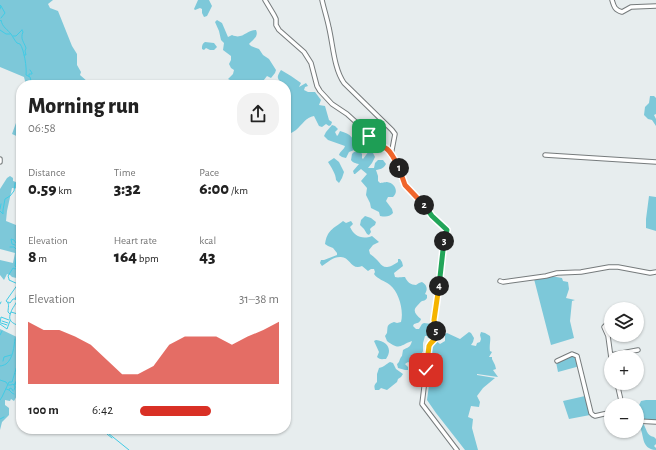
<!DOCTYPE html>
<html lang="en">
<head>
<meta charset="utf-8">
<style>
  :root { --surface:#fff; --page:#f2f2f2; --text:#222; --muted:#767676; --accent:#d93025 }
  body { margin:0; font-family:"Alegreya Sans",sans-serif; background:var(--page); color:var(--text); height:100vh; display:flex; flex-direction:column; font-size:15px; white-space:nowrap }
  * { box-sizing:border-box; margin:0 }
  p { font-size:13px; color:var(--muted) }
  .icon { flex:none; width:22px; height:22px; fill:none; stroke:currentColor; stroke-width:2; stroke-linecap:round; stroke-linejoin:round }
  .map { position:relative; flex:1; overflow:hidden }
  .sheet { position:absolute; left:16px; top:80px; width:275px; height:354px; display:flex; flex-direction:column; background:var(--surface); border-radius:16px; box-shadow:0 1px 3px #0004 }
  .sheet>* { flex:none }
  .buttons { position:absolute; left:604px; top:302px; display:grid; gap:8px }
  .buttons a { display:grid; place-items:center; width:40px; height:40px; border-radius:50%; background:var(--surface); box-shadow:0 1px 3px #0004; font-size:20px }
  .pin { position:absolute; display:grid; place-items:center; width:34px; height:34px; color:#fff; margin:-17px; border-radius:8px; box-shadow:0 2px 6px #0006 }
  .km { position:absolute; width:20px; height:20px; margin:-10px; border-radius:50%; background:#222; color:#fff; font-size:11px; line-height:20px; text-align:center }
  .round { display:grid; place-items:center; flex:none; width:42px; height:42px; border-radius:16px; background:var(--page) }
  .head { display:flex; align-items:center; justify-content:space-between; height:68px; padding:0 12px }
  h1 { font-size:22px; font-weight:800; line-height:30px }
  .stats { display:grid; grid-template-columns:repeat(3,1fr); gap:6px; height:68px; padding:4px 12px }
  .stats div { display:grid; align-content:center }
  .stats b { font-size:17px; font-weight:800 }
  .stats small { font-size:11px; font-weight:400 }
  .stats p { font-size:11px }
  .chart { height:112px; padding:8px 12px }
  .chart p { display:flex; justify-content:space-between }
  .chart svg { width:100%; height:72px; margin-top:4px; fill:var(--accent); opacity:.7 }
  ul { padding:0 12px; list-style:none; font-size:13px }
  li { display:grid; grid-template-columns:64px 48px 1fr; align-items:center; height:30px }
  li i { height:10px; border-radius:5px; background:var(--accent) }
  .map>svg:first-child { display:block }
  .green { fill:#7dc8d9 }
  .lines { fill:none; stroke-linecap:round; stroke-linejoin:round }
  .stream { stroke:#42cbe5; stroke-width:1 }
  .minor-casing { stroke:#767b7c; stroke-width:5.5 }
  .minor { stroke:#fff; stroke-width:3.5 }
  .split-1-casing { stroke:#fff; stroke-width:8 }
  .split-2-casing { stroke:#fff; stroke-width:8 }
  .split-3-casing { stroke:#fff; stroke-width:8 }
  .split-4-casing { stroke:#fff; stroke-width:8 }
  .split-5-casing { stroke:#fff; stroke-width:8 }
  .split-6-casing { stroke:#fff; stroke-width:8 }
  .split-1 { stroke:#f0652b; stroke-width:5 }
  .split-2 { stroke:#f0652b; stroke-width:5 }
  .split-3 { stroke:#22a559; stroke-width:5 }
  .split-4 { stroke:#22a559; stroke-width:5 }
  .split-5 { stroke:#f5b400; stroke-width:5 }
  .split-6 { stroke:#f5b400; stroke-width:5 }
</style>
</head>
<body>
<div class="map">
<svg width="656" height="450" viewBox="0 0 656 450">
  <rect width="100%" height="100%" fill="#e7edee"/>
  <path class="green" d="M0 0H53L48 4 50 8 58 11 72 46 77 54V65L81 72 80 75 88 82 89 85H26L24 77 0 67Z
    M198 0H209L212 6 207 16 204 17 202 13V9L200 8 195 10 194 9Z
    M217 20 222 23 228 37 232 35C243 40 246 30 256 30 259 36 253 40 249 44L251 46 259 49 263 55 269 59 276 70 275 73 271 78 267 76 260 85H237L234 81H232L228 79 233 74 234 70 231 68 229 64 231 60V56L223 50 224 43 221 40 219 31 215 22Z
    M205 42 214 43 217 47 214 50H210L206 48 204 50 202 49C202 46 202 44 205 42Z
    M281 70 291 76 301 83 299 87 306 83 308 86 305 87 304 90 308 92H315L321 100 319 105 325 106 329 120 332 122 331 125 329 126 326 124 322 127 319 126 314 116C306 117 302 125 296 130 294 132 290 133 288 135L286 134V85H283C277 78 276 78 281 70Z
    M650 96H654L656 98V114L654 115 656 119V126L652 120 648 119 644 115 645 107 649 103Z
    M21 109V138L12 134Z
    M332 125 335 126 338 129 335 132 337 136 338 135 340 131C351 134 354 138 357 149L349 152 346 158 342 157 339 155C340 151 344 150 345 146L328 140 324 136 326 132Z
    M360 151 362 154V158L363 159 369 151 373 153 375 157 372 163 368 168H374L375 163 378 160H383L386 164C383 169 381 169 376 170L378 176V181L380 183C381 183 386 182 387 182 395 183 399 192 393 197H388L386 201 392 209 393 213C389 217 386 217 380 216L379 212 371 208 370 203 366 195 367 188 361 181 367 174 361 169 355 174H354L353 171 359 164C355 163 353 163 351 160L352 154 354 152Z
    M334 158 339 162 344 172 342 178 339 183 336 180C336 174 331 167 328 162Z
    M21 169V189L12 188 7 211 6 221 21 227V279L12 277 10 275 7 274 4 280 0 275V260L13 263 15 253 0 249V189L7 178 10 176 13 178V181L16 182Z
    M649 196 656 197V231L646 228V219Z
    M365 216 371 218 376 222 375 225 372 227 370 229 371 232 369 235 367 234 364 229 360 225 361 220Z
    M343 221 346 223 351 221 353 224 350 227C354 236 362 240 372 236L379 242 373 245 369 250 370 254C383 262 380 274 398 262V259H400L402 262 403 266 394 273 395 277C398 278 401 277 405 277 407 282 411 285 416 285L419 283 422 282C427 285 428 289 425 294L427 295V298C426 300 424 301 422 301 420 302 419 304 417 306 412 311 416 315 421 319 420 323 417 323 414 324L413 326 416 329H419L422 324 424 323 432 324 430 338H428L427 336H425L423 343V351C421 354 421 358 419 361L412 364 408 362 405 364 408 367V370H405L398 368 397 364C400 362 399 359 402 356L403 350C408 347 410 348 412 341 400 345 400 351 387 341L385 336 387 333C388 326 386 325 394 322L397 323 401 322C404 311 399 292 390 285 385 281 377 279 374 274L375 272 374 269H371L368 271 362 266C351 271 350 256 340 257 333 257 328 262 322 266L320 263 321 260H324L337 255V253L333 248 328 246 325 244C327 230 333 229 343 221Z
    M545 275 562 278 563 281 568 282 569 289 566 298 575 300 572 301 570 321 574 338 551 345 534 279Z
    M0 329 21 339V391L19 392 14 401 11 399 10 401 5 400V405L9 408V415L2 422 0 430Z
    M469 332 471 333 474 338 473 342 471 345 476 346 477 343 480 342 481 339 480 335 481 332 485 333 490 336C491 341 489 345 490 351L492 352 489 357H492V359L495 365 496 369 493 370 498 377 477 374V375L495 378 483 388 477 396 480 402 479 407 471 406 468 417 473 419 472 428 478 450H465L436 413 427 400 429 385 432 369V367L429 366V363L431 361 432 358 434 356C431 352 431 347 432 342L435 340 440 344 445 341V334L447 333 460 339Z
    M376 340C387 341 393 349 386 359 382 359 380 360 377 357L379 352 374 341Z
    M574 352C579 354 579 361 580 366L558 372 556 362Z
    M390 362 393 363 396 369 403 374 401 377 398 379 397 382 387 390 381 388 379 390H375C374 386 374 385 377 382V374L379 368C384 367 386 364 390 362Z
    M585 396 590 415 569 419 563 401Z
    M646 400H656V423C641 420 632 419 641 401Z
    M642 422C647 428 646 436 654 437L656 439V444L654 446 656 448V450C640 449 645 434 639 426L640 423Z"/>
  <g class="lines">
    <path class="stream" d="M0 5 1 6 0 9
      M1 18 5 13 1 6
      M0 21 1 20C2 27 8 30 11 34 13 37 15 41 17 43L20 44C24 49 27 68 26 75L30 77 32 85
      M0 30 6 34H10
      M22 30 23 32C20 39 24 42 26 48L25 51 26 55H24
      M13 36H16L22 30
      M29 76V74H32V73L30 70
      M0 209 1 204
      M0 211 3 214V210L5 199 10 196 14 191 15 183
      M15 245 12 244 11 239 14 240 16 243
      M10 247H14L17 250
      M17 264 21 255
      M17 300 15 299C17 296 16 293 17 290H19
      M8 302 10 303 13 299H15
      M0 304 1 302
      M11 312C12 308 17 303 17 300H19V296L21 293
      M10 314 8 312C8 308 10 303 6 301L18 284 9 280V279L8 276 13 268 15 269 17 268 15 266 17 254 16 253 17 249 21 251
      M21 315 11 312C8 319 10 322 17 325L19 324 21 325
      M2 321 8 323
      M0 323 1 317 9 320
      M1 323 7 325
      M0 324 7 329 10 321
      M0 335 2 331
      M3 361 4 357 11 355
      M0 366C2 366 4 365 6 364 13 359 14 346 15 339
      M16 369 21 368
      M16 371 21 370
      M16 374 21 376
      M0 380 6 382 8 385
      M15 384H18L19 382H21
      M9 385H11L13 384 14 385 18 378H21
      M6 389 9 390 10 388 12 389 13 391
      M9 390 12 393 14 394
      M14 390 15 387 14 385
      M0 400 2 397 9 382H12C15 373 16 366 21 358
      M0 419 4 417
      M102 429 107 434 112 438
      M103 429 129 450"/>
    <g class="minor-casing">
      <path id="minor" d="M265 0 274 15 276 19V25L279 30 304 52 311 63 317 86 320 91 332 104 347 114 358 124 362 126 367 131 372 141 375 144 386 148 389 152 399 167 402 179 405 185 426 207 432 216 447 230C442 250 441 271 439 291 437 300 434 309 434 318 434 324 438 331 437 337 435 341 431 343 429 346L422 404 457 450
        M322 0C324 9 327 18 329 28 333 45 334 69 344 83L392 130 395 134 391 155
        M612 0C614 7 615 10 622 12L631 7 656 6
        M545 155 656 162
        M0 159V162
        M500 281 503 282 546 276 557 273 581 272 609 267H618L650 273 656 272
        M611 324H607L604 327 608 336 611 358
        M611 355 638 350
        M557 361 572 354 577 356 591 413 593 415 595 416 608 413 611 414
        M617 383 622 405
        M637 421 656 422"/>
    </g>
    <use href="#minor" class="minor"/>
  </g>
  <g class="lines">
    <g class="split-1-casing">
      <path id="split-1" d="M369 136C375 147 379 143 387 149 392 153 396 162 399 168"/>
    </g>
    <g class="split-2-casing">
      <path id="split-2" d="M399 168 405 185 424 205"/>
    </g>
    <g class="split-3-casing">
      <path id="split-3" d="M424 205 432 216 447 230 444 241"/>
    </g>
    <g class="split-4-casing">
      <path id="split-4" d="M439 286 444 241"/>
    </g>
    <g class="split-5-casing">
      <path id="split-5" d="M436 331 434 320 439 286"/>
    </g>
    <g class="split-6-casing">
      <path id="split-6" d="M426 370 429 346C432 339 438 341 436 331"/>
    </g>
    <use href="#split-1" class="split-1"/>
    <use href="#split-2" class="split-2"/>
    <use href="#split-3" class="split-3"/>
    <use href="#split-4" class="split-4"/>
    <use href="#split-5" class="split-5"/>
    <use href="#split-6" class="split-6"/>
  </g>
</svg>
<div class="buttons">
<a><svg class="icon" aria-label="layers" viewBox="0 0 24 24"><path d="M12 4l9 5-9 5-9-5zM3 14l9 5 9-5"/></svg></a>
<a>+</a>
<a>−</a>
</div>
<div class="pin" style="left:369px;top:136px;background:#1e9e55"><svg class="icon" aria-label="arrive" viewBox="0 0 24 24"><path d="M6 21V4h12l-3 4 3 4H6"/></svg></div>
<div class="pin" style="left:426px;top:370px;background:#d93025"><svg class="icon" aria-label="check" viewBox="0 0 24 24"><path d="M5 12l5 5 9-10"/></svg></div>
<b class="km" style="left:399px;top:168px">1</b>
<b class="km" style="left:424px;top:205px">2</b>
<b class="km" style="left:444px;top:241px">3</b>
<b class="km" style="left:439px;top:286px">4</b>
<b class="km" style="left:436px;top:331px">5</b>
<section class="sheet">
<div class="head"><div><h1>Morning run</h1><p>06:58</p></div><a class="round"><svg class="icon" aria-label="share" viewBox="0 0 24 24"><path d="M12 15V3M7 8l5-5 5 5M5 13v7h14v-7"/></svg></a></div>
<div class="stats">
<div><p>Distance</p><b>0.59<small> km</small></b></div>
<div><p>Time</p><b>3:32</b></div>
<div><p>Pace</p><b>6:00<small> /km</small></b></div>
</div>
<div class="stats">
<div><p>Elevation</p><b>8<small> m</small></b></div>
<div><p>Heart rate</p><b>164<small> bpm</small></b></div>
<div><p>kcal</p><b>43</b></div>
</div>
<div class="chart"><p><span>Elevation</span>31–38 m</p>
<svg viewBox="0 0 160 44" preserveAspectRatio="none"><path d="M0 44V6L10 11L20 11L30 15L40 20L50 29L60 38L70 38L80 33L90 20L100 15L110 15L120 15L130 20L140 15L150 11L160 6V44z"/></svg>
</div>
<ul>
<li><b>100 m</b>6:42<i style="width:51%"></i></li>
</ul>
</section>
</div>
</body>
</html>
